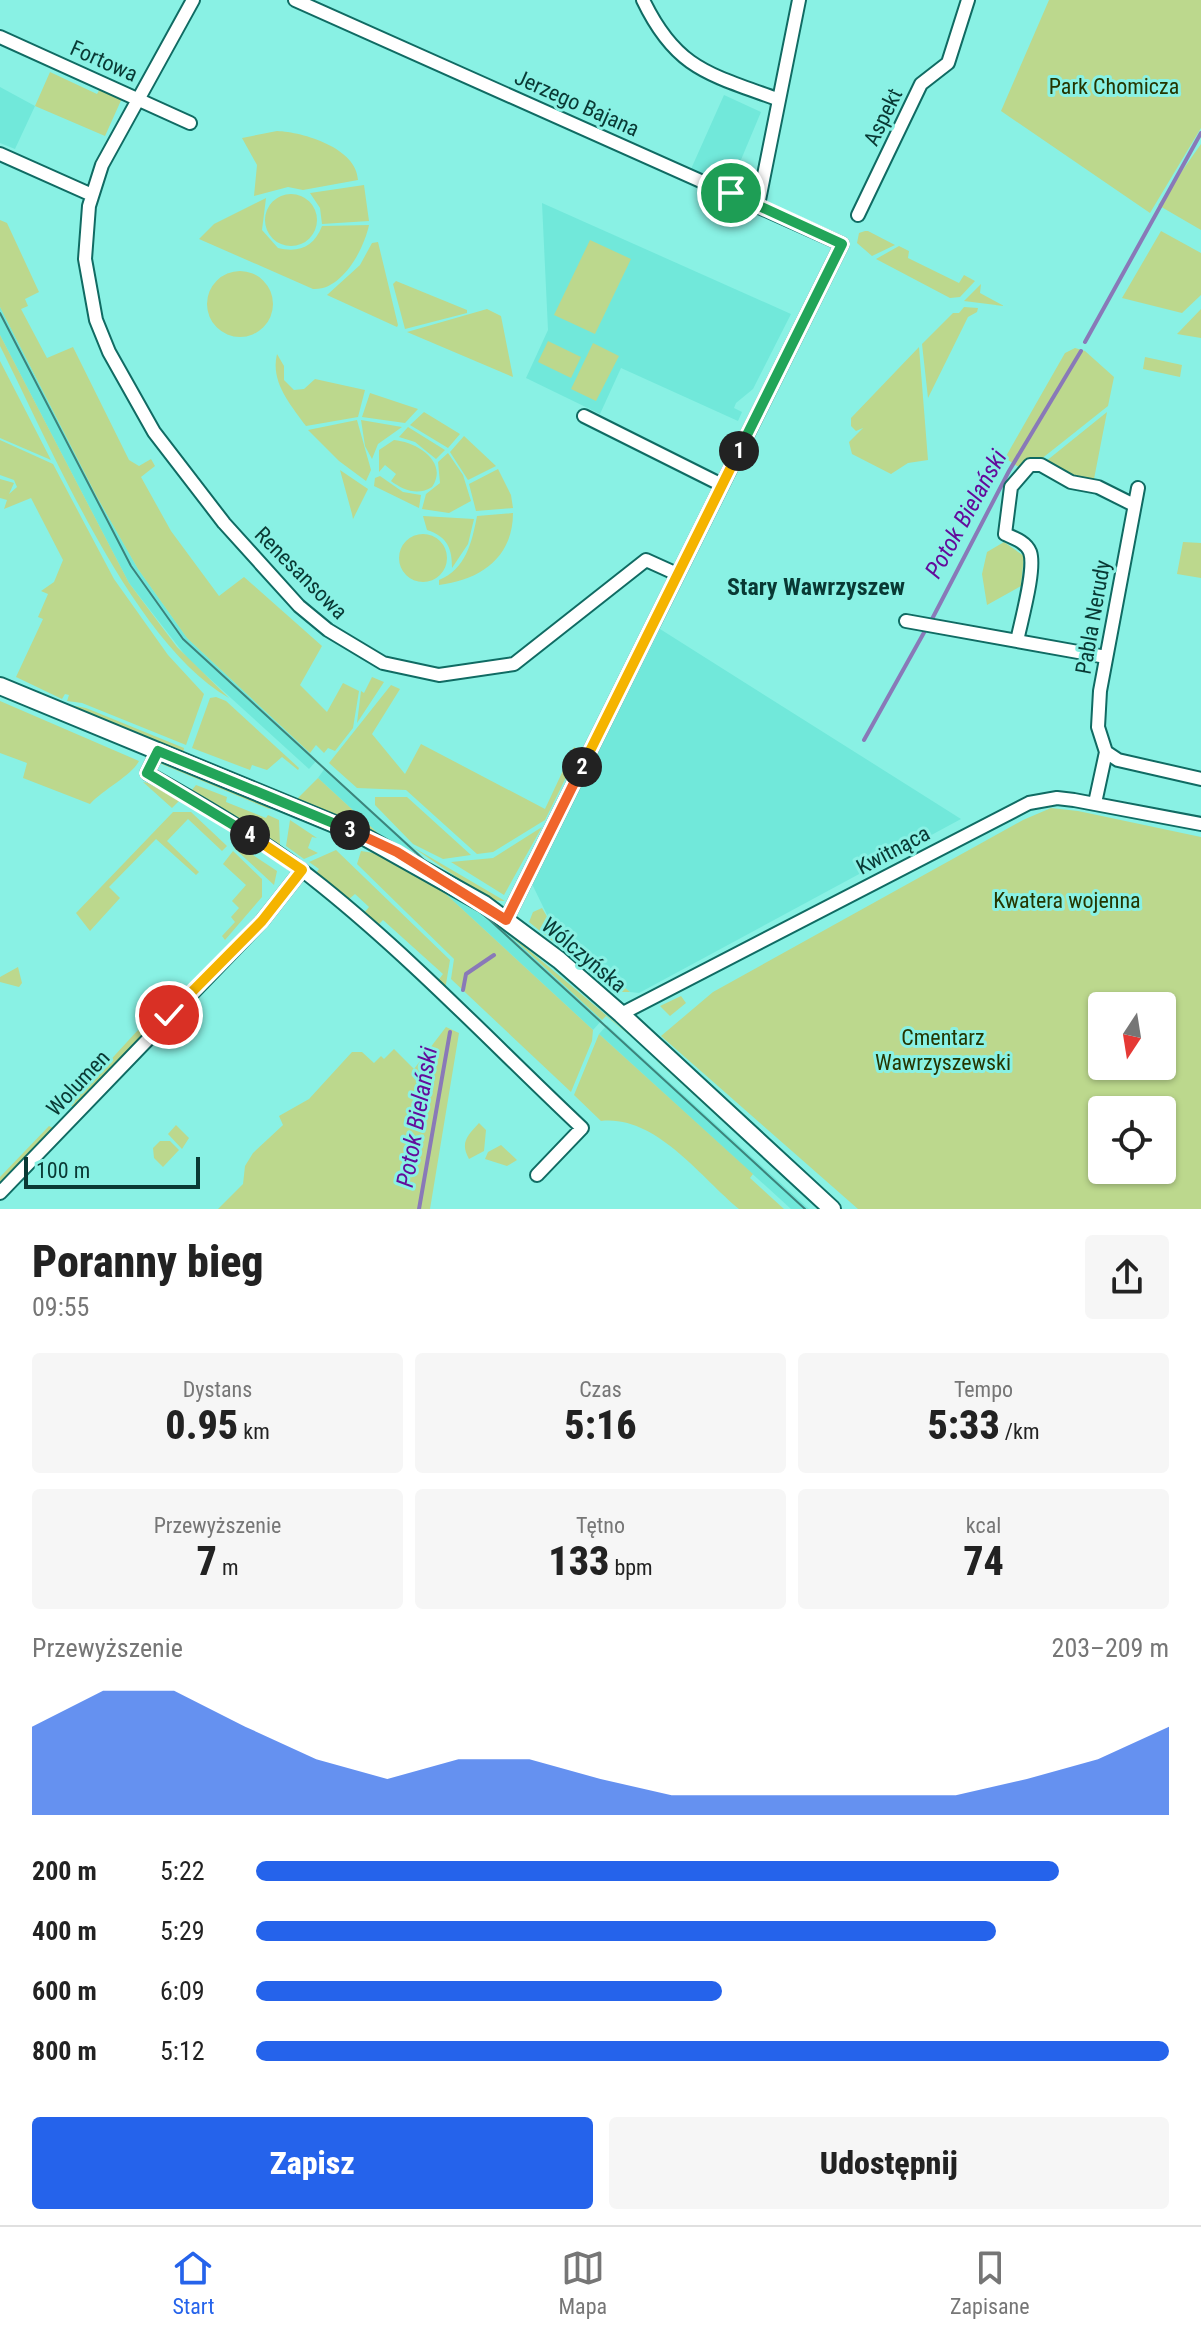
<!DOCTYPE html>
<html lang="pl">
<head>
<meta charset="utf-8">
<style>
  :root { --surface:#fff; --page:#f6f6f6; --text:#222; --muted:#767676; --line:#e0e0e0; --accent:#2563eb }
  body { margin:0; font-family:"Roboto Condensed",sans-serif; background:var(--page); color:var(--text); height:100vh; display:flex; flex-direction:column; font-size:30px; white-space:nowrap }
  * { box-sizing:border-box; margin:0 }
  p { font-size:26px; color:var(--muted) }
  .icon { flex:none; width:44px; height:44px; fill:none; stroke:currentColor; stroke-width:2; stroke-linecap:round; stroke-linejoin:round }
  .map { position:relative; height:1209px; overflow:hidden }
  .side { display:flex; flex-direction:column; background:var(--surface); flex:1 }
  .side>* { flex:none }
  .needle { width:52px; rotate:192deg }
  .tools { position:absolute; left:1088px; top:992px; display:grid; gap:16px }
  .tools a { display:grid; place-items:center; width:88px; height:88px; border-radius:8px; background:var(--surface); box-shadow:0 2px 6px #0004; font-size:40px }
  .scale { position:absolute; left:24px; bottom:20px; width:176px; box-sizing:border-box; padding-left:8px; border:4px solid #093934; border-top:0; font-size:22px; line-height:28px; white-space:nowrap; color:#093934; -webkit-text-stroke:6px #89f1e4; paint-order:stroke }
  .pin { position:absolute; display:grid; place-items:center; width:68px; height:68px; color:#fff; margin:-34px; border:4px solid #fff; border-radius:50%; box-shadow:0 2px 8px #0007 }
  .km { position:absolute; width:40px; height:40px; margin:-20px; border-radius:50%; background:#222; color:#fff; font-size:22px; line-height:40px; text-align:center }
  .round { display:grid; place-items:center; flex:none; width:84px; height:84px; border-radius:8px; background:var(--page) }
  .headline { display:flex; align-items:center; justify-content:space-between; height:136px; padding:0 32px }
  h1 { font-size:44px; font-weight:800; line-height:60px }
  .figures { display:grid; grid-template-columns:repeat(3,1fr); gap:12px; height:136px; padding:8px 32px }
  .figures div { display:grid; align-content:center; border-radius:8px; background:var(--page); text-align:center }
  .figures b { font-size:40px; font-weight:800 }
  .figures small { font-size:22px; font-weight:400 }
  .figures p { font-size:22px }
  .chart { height:224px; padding:16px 32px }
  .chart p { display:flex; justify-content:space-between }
  .chart svg { width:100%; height:144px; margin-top:8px; fill:var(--accent); opacity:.7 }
  .primary-button { display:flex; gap:16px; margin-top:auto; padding:16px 32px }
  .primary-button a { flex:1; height:92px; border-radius:8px; background:var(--accent); color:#fff; font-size:32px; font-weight:800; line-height:92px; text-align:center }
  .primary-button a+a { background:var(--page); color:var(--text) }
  ul { padding:0 32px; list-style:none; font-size:26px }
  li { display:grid; grid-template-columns:128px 96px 1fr; align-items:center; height:60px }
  li i { height:20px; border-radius:10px; background:var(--accent) }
  .tabs { display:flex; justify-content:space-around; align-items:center; height:112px; border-top:2px solid var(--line); background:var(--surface); font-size:22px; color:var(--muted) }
  .tabs a { display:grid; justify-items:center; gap:4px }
  .tabs .on { color:var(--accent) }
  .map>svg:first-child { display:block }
  .built { fill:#71e8da }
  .green { fill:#bcd88d; fill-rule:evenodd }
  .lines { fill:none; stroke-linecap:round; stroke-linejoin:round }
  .stream { stroke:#8979b8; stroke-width:4 }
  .street-casing { stroke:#106b63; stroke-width:16 }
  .secondary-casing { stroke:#106b63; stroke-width:20 }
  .street { stroke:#fff; stroke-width:12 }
  .secondary { stroke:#fff; stroke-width:16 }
  .tram { stroke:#3c837b; stroke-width:2 }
  .split-1-casing { stroke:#fff; stroke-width:16 }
  .split-2-casing { stroke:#fff; stroke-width:16 }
  .split-3-casing { stroke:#fff; stroke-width:16 }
  .split-4-casing { stroke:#fff; stroke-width:16 }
  .split-5-casing { stroke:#fff; stroke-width:16 }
  .split-1 { stroke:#22a559; stroke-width:10 }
  .split-2 { stroke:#f5b400; stroke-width:10 }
  .split-3 { stroke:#f0652b; stroke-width:10 }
  .split-4 { stroke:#22a559; stroke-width:10 }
  .split-5 { stroke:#f5b400; stroke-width:10 }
  .labels { text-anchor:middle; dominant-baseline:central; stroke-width:6; stroke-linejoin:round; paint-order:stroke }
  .street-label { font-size:22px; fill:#093934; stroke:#89f1e4 }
  .park-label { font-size:22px; fill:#253500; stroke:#89f1e4 }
  .water-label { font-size:24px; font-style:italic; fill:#630c9b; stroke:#89f1e4 }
  .neighbourhood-label { font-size:24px; font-weight:bold; fill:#093934; stroke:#89f1e4 }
</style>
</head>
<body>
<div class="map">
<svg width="1201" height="1209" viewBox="0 0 1201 1209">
  <rect width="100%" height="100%" fill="#89f1e4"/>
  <path class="built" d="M0 87 35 106 15 149 0 143Z
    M724 95 761 112 730 186 691 169Z
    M542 203 791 314 753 389 736 403 734 408 742 412 738 421 621 368 600 414 526 378 548 330Z
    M0 307 97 497 138 569 187 638 317 760 309 769 188 659 129 583 0 335Z
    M660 629 961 819 639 993 630 992 553 927 532 884Z
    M325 768 411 846 423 857 381 836 318 778Z
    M423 873 492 919 602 1020 593 1030Z
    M607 1025 809 1209H791L599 1034Z"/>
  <path class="green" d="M1049 0H1201V128L1150 213 1001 111Z
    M50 72 97 94 101 87 123 96 105 136 35 106Z
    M277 131C303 132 357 148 358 180L303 190 288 187 254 196 257 165 242 138Z
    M1201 144V230L1158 205Z
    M364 185 369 221 322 224 320 208 310 193Z
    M265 220a26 26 0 1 1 52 0a26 26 0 1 1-52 0Z
    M266 198 262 230 278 248C299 253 314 247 322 226L369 225C364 249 342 291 313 289L199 239 214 224Z
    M0 220 7 223 39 292 25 299 28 306 21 309 47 358 73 347 129 460 139 466 151 459 155 466 141 477 171 531 219 596 244 577 322 646 300 685 327 712 343 683 359 691 353 728 335 751 328 748 324 753 316 745 310 753 187 638 138 569 97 497 0 307Z
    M865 231H868L895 245 872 256 857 243 859 233Z
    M1161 231 1201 253V295L1182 313 1122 298Z
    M590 240 631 259 595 334 554 315Z
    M378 242 398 325 397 327 327 295 360 265 372 243Z
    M899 246 909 251 908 258 959 283 964 275 975 281 960 297 950 298 876 259Z
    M207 304a33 33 0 1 1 66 0a33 33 0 1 1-66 0Z
    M396 281 467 310V313L405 329 393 284Z
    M981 284 980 293 1004 306 964 301Z
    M964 307 978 308 977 312 968 317 928 398 922 344 953 313H959Z
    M487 309 501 316 513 377 407 332Z
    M1201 309V338L1177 334Z
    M0 335 129 583 177 647 229 698C132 643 51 446 0 346Z
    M548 341 581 357 571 378 538 362Z
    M593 343 619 356 596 401 571 389Z
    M919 347 928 460 908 463 891 474 852 454 849 442 863 428 856 431 851 426V418Z
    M1075 348 1085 351 1114 377 1108 406 1040 460 1020 468 1005 458 1065 353Z
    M277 354 284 366V380L294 390 304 389 315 379 365 390 358 417 306 426C291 405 270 382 277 354Z
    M1145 357 1182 365 1180 377 1143 369Z
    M0 361 51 460 0 438Z
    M370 393 418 409 405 423 362 417Z
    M424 412 460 434 448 448 410 425Z
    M1107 412 1094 479 1068 475 1045 462Z
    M357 420 371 470 366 481 339 461 308 430Z
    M361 420 402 427 378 444 372 459 365 446Z
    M408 427 445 450 436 459 415 442 399 437Z
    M464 436 496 466 468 480 450 452Z
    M0 440 53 464 114 579 168 655 204 694 186 745 82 703 67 701 69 695 65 694 62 699 16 677 43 619 38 617 48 594 41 591 54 582 63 560 31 498 4 509 7 500 0 498V479L14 483 9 494 17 487 14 480 0 475Z
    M394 440C417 442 449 462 432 487 418 496 403 490 391 481L396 474 385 465 379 472V450Z
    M448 453 463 475 471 501 449 513 422 509 426 494 440 483 438 462Z
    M498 469 511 495 513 508 476 511 469 484Z
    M340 470 368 489 353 519 352 514Z
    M380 476 403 492 421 495 419 508 374 486 375 478Z
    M513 513C513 557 481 580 439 585V580C466 569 472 542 477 516Z
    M423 516 474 519 468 544 452 568C452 549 448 537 427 530Z
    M399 558a24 24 0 1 1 48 0a24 24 0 1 1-48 0Z
    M1004 542 1024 556 1021 586 987 605 982 574 987 552Z
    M1183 542 1201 543V578L1177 574Z
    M372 677 384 682 357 723 361 691 364 693Z
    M391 685 400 689 372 734 405 774 421 744 545 809 574 747 579 751 545 820 493 852 477 854 406 790 357 788 329 763Z
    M216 697 226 701 299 768 298 770 282 757 267 770 252 765 250 770 192 748 210 698Z
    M0 701 139 761C131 776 104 789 90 804L23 778 27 763 0 753Z
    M70 705 86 708 184 748 183 754Z
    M164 761 274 807 269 809 159 763Z
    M318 778 381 836 297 799Z
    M143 782 148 783 180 800 172 808Z
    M196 785 227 797 226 802 266 818 268 815 279 820 280 846 264 834 263 827 259 832 191 791Z
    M375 797H407L471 855 443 859 413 844 375 805Z
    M1051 808 1078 811 1201 837V1209H858L661 1036 713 992 1023 820ZM1102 1006H1162V1066H1102ZM1102 1110H1162V1170H1102Z
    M173 812H191L227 846 222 851 188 819 167 841 199 872 196 875 156 839 109 887 120 898 90 931 76 913Z
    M290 820 317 838 312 837 308 848 318 853 304 859 286 846Z
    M542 827 504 895 451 862 493 858Z
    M238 845 277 871 274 885 234 848Z
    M411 846 505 901 490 900Z
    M375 849 423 873 593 1030 592 1041 571 1092 451 979 454 959 357 864 361 851 374 853Z
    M336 850 450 960 445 990 437 982 443 974 383 920 378 925 364 913 369 907 355 894 348 900 316 873 319 869 309 862Z
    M233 851 262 879V897L225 940 222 936 235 922 231 917 239 908 232 901 246 885 223 864Z
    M542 908 553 927 630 992H615L529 922 533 912Z
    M492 919 650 1052 606 1016 602 1020Z
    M18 967 22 983 19 987 0 982V977Z
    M681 996 686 1003 670 1016 660 1006Z
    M446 1027 459 1033 430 1209H218L243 1184 245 1166 253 1153 283 1125 279 1116 309 1099 352 1052H362L374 1063 381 1056 384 1059 394 1049 414 1069Z
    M138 1030 143 1034 73 1107 70 1104Z
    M599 1034 753 1174 750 1178 784 1209H739C700 1177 656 1115 601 1121L574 1095Z
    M658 1059 824 1209 817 1207 657 1061Z
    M479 1123 486 1130 484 1151 469 1159C460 1143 467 1136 479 1123Z
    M176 1125 189 1138 182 1149 168 1134Z
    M49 1126 53 1128 0 1183V1177Z
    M160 1141H170L179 1150 163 1167 154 1158 153 1148Z
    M501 1145 517 1160 507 1166 485 1159 488 1152Z"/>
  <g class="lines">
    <path class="stream" d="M1085 342 1201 133
      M931 621 1009 471 1081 351
      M864 740 926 629
      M463 990 466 974 494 955
      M419 1209 450 1032"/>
    <g class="street-casing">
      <path id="street" d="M193 0 102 165 89 206 85 259 96 320 109 352 154 432 224 523 299 606 328 630 383 663 439 675 514 664 646 560 677 574
        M295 0 842 244 506 920
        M643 0C676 69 709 74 777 99
        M0 37 190 123
        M0 154 92 195
        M758 205 799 0
        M858 215 921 84 948 63 968 0
        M584 416 722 485
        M906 621 1106 657
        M1017 641C1021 621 1036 569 1030 552 1026 542 1014 538 1005 534L1011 487 1030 465H1041L1071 482 1098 487 1134 505
        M158 751 147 773C207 807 268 842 322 886 414 960 496 1047 582 1128L537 1175
        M1106 752 1118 760 1201 779
        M1095 803 1106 752 1098 727 1100 691 1138 488
        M621 1014 1029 803 1057 798 1074 800 1201 824
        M0 1193 262 921 302 870"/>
    </g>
    <g class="secondary-casing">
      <path id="secondary" d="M0 686 361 835 484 904 559 960 621 1014 832 1209"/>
    </g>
    <use href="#street" class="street"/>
    <use href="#secondary" class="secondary"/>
    <path class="tram" d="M0 313 131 566 183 639 805 1209"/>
  </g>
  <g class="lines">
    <g class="split-1-casing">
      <path id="split-1" d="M731 193 842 244 739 451"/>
    </g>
    <g class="split-2-casing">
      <path id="split-2" d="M582 767 739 451"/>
    </g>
    <g class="split-3-casing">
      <path id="split-3" d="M350 830 397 852 506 920 582 767"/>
    </g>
    <g class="split-4-casing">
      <path id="split-4" d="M250 835 147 773 158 751 350 830"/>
    </g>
    <g class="split-5-casing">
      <path id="split-5" d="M169 1015 262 921 302 870 250 835"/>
    </g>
    <use href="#split-1" class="split-1"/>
    <use href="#split-2" class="split-2"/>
    <use href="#split-3" class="split-3"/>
    <use href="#split-4" class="split-4"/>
    <use href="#split-5" class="split-5"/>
  </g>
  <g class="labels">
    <g class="street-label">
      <text transform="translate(104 61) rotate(24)">Fortowa</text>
      <text transform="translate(577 103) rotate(24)">Jerzego Bajana</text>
      <text transform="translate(883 117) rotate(-64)">Aspekt</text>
      <text transform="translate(301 573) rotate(45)">Renesansowa</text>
      <text transform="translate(1093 617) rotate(-80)">Pabla Nerudy</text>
      <text transform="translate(893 850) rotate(-28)">Kwitnąca</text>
      <text transform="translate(584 955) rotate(40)">Wólczyńska</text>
      <text transform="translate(78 1083) rotate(-47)">Wolumen</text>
    </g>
    <g class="park-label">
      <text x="1114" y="86">Park Chomicza</text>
      <text x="1067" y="900">Kwatera wojenna</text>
      <text x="943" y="1037">Cmentarz<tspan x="943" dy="25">Wawrzyszewski</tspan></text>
    </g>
    <g class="water-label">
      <text transform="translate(966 514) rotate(-61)">Potok Bielański</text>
      <text transform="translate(417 1117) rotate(-80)">Potok Bielański</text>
    </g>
    <g class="neighbourhood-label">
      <text x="816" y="587">Stary Wawrzyszew</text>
    </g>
  </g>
</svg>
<div class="tools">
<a><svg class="needle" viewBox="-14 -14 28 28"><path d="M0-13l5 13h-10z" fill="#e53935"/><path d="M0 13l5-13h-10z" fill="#767676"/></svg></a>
<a><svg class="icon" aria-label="locate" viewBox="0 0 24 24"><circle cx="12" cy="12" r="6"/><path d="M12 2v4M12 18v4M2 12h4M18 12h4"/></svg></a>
</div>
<div class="scale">100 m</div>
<div class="pin" style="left:731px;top:193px;background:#1e9e55"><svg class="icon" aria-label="arrive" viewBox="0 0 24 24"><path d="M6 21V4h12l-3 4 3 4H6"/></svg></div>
<div class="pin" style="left:169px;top:1015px;background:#d93025"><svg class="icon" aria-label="check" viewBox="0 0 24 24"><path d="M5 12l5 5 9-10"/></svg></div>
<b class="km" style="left:739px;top:451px">1</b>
<b class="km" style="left:582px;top:767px">2</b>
<b class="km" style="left:350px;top:830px">3</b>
<b class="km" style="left:250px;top:835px">4</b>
</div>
<section class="side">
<div class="headline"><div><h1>Poranny bieg</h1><p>09:55</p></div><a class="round"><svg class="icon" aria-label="share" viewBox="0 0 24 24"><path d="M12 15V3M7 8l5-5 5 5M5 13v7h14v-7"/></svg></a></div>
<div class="figures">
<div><p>Dystans</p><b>0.95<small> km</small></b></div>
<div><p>Czas</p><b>5:16</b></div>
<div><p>Tempo</p><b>5:33<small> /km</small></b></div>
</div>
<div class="figures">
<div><p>Przewyższenie</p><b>7<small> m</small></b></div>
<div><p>Tętno</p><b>133<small> bpm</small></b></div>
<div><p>kcal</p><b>74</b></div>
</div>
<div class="chart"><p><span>Przewyższenie</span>203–209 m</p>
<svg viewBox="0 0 160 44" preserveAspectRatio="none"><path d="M0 44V17L10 6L20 6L30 17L40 27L50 33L60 27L70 27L80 33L90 38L100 38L110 38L120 38L130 38L140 33L150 27L160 17V44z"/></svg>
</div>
<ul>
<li><b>200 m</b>5:22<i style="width:88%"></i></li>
<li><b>400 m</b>5:29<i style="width:81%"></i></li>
<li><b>600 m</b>6:09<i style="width:51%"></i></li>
<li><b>800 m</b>5:12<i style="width:100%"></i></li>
</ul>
<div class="primary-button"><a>Zapisz</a><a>Udostępnij</a></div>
</section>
<nav class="tabs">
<a class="on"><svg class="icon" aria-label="home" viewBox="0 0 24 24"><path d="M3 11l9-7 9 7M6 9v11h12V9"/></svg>Start</a>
<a><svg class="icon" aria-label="map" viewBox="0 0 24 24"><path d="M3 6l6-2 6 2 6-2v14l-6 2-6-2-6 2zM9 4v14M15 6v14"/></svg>Mapa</a>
<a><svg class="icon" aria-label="saved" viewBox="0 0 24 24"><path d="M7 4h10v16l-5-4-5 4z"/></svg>Zapisane</a>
</nav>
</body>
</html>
